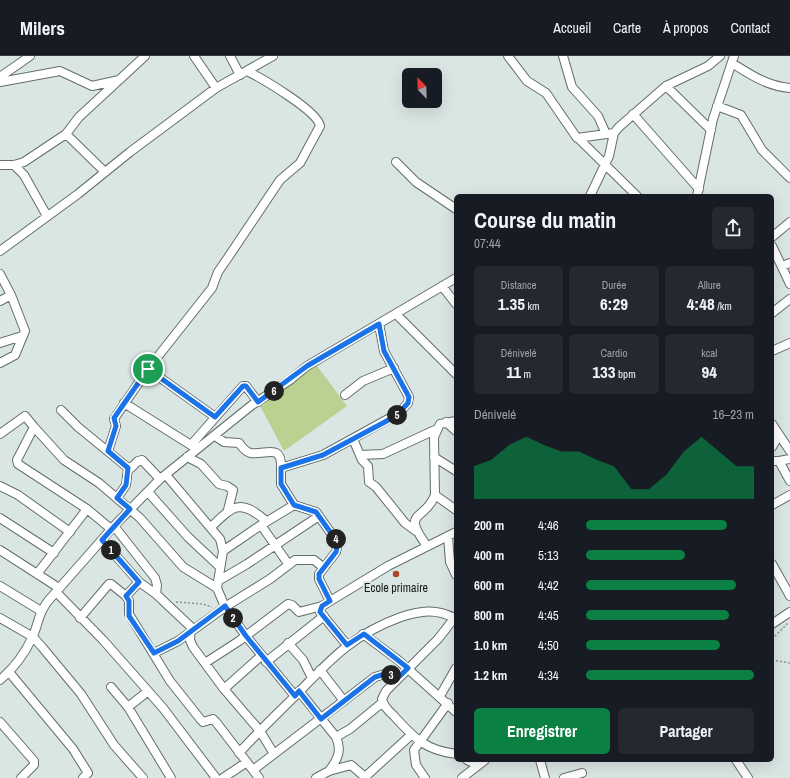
<!DOCTYPE html>
<html lang="fr">
<head>
<meta charset="utf-8">
<style>
  :root { --surface:#171b24; --page:#242831; --text:#f1f3f6; --muted:#9ea1a6; --line:#363941; --accent:#0b8043 }
  body { margin:0; font-family:"Archivo Narrow",sans-serif; background:var(--page); color:var(--text); height:100vh; display:flex; flex-direction:column; font-size:15px; white-space:nowrap }
  * { box-sizing:border-box; margin:0 }
  p { font-size:13px; color:var(--muted) }
  .icon { flex:none; width:22px; height:22px; fill:none; stroke:currentColor; stroke-width:2; stroke-linecap:round; stroke-linejoin:round }
  .map { position:relative; flex:1; overflow:hidden }
  .panel { position:absolute; left:454px; top:138px; width:320px; height:568px; display:flex; flex-direction:column; background:var(--surface); border-radius:6px; box-shadow:0 4px 16px #0002 }
  .panel>* { flex:none }
  .needle { width:26px; rotate:337deg }
  .tools { position:absolute; left:402px; top:12px; display:grid; gap:8px }
  .tools a { display:grid; place-items:center; width:40px; height:40px; border-radius:6px; background:var(--surface); box-shadow:0 4px 16px #0002; font-size:20px }
  .pin { position:absolute; display:grid; place-items:center; width:34px; height:34px; color:#fff; margin:-17px; border:2px solid #fff; border-radius:50%; box-shadow:0 1px 4px #0007 }
  .km { position:absolute; width:20px; height:20px; margin:-10px; border-radius:50%; background:#222; color:#fff; font-size:11px; line-height:20px; text-align:center }
  .round { display:grid; place-items:center; flex:none; width:42px; height:42px; border-radius:6px; background:var(--page) }
  .headline { display:flex; align-items:center; justify-content:space-between; height:68px; padding:0 20px }
  h1 { font-size:22px; font-weight:800; line-height:30px }
  .stats { display:grid; grid-template-columns:repeat(3,1fr); gap:6px; height:68px; padding:4px 20px }
  .stats div { display:grid; align-content:center; border-radius:6px; background:var(--page); text-align:center }
  .stats b { font-size:17px; font-weight:800 }
  .stats small { font-size:11px; font-weight:400 }
  .stats p { font-size:11px }
  .chart { height:112px; padding:8px 20px }
  .chart p { display:flex; justify-content:space-between }
  .chart svg { width:100%; height:72px; margin-top:4px; fill:var(--accent); opacity:.7 }
  .cta { display:flex; gap:8px; margin-top:auto; padding:8px 20px }
  .cta a { flex:1; height:46px; border-radius:6px; background:var(--accent); color:#fff; font-size:16px; font-weight:800; line-height:46px; text-align:center }
  .cta a+a { background:var(--page); color:var(--text) }
  ul { padding:0 20px; list-style:none; font-size:13px }
  li { display:grid; grid-template-columns:64px 48px 1fr; align-items:center; height:30px }
  li i { height:10px; border-radius:5px; background:var(--accent) }
  header { display:flex; align-items:center; gap:24px; box-sizing:border-box; height:56px; padding:0 20px; background:var(--surface); border-bottom:1px solid var(--line) }
  header strong { font-size:19px }
  nav { display:flex; gap:22px; margin-inline-start:auto; font-size:14px }
  .map>svg:first-child { display:block }
  .green { fill:#bad191 }
  .lines { fill:none; stroke-linecap:round; stroke-linejoin:round }
  .minor-casing { stroke:#646e6c; stroke-width:10 }
  .path { stroke:#8b9492; stroke-width:1.5; stroke-dasharray:2 2; stroke-linecap:butt }
  .minor { stroke:#fff; stroke-width:8 }
  .route-casing { stroke:#fff; stroke-width:8 }
  .route { stroke:#1a73e8; stroke-width:5 }
  .poi-dot { fill:#ad4526; stroke:#dae6e4; stroke-width:1.5 }
  .labels { text-anchor:middle; dominant-baseline:central; stroke-width:4; stroke-linejoin:round; paint-order:stroke }
  .poi-label { font-size:12px; fill:#161a19; stroke:#dae6e4 }
</style>
</head>
<body>
<header>
<strong>Milers</strong>
<nav><a>Accueil</a><a>Carte</a><a>À propos</a><a>Contact</a></nav>
</header>
<div class="map">
<svg width="790" height="722" viewBox="0 0 790 722">
  <rect width="100%" height="100%" fill="#dae6e4"/>
  <path class="green" d="M314 306 347 350 284 395 258 346Z"/>
  <g class="lines">
    <g class="minor-casing">
      <path id="minor" d="M194 0 216 32
        M230 0 240 19
        M508 0 527 25 546 37 577 82 614 77
        M563 0 572 31 598 60 606 78
        M732 7C751 19 767 30 790 32
        M0 21 30 0
        M0 26 60 15 92 30 119 24
        M666 30 711 74
        M717 50 741 59 762 94 790 122
        M633 58 699 133
        M66 78 105 116
        M578 82 637 140
        M396 106 416 126 456 153
        M0 109H14L24 106 66 78 79 61 145 0
        M14 109 24 119 47 160
        M590 140 609 100 614 77 619 71 666 30 708 10 720 0
        M697 140 713 63 734 0
        M772 181 790 166
        M772 190 790 228
        M0 195 78 138 130 96 216 32 273 0
        M782 210 790 207
        M0 218 11 239
        M442 230 456 248
        M0 245 11 239 25 275 15 299 0 307
        M772 257 790 243
        M396 258 456 318
        M0 287 22 280
        M772 295 790 287
        M148 313 215 361
        M345 339 363 325 394 312
        M124 347 194 391
        M61 354 78 371 127 411 131 412 138 405 142 404 160 423
        M446 366 456 375
        M772 368 790 395
        M34 371 64 404 99 427 140 462 183 511 217 532 225 551 178 585 154 597
        M0 378 25 360 34 371 17 404 18 408 87 453 111 473
        M215 380 224 386 239 387C242 391 245 396 251 397 266 399 282 387 281 412L323 399 399 357 408 347 409 341 384 295 379 268
        M353 383 362 404 368 410 369 426 376 431 405 467 416 475
        M191 389 243 330H246L258 346
        M772 391 776 384 773 375
        M108 395 116 370 114 363 148 313 212 232 218 216 227 203 280 124 300 107 320 70C318 55 261 22 247 15
        M360 399 383 398 437 373
        M187 401 201 408 219 428 227 430 233 434 228 454
        M434 401 456 415
        M772 405H779L790 425
        M779 405 790 403
        M281 412V428L294 449
        M166 419 220 483 223 495 217 532
        M0 430 18 439 70 476
        M148 436 188 481 220 511
        M435 439 456 454
        M117 442 126 429 128 412
        M772 449 790 439
        M0 462 54 497
        M261 469 289 509
        M114 470 155 522 157 529 156 538
        M211 471C233 450 240 442 266 465
        M448 480 450 506 456 519
        M102 484 139 526 126 540 129 545V558L170 625 201 664 203 666 213 663 216 666 259 722
        M427 490C400 453 425 466 435 439L434 381 440 368 456 365
        M0 494 59 532
        M223 495 261 469 294 449 316 456 338 487 336 496 319 518V523L330 545
        M772 508 790 540
        M37 518 87 453
        M218 525 247 508 319 460
        M139 526 156 538 191 571 190 584 193 591 224 633 260 675 274 698
        M0 530 41 555
        M56 536 103 584 163 652 216 722
        M456 560 438 583 386 635 382 643C383 650 389 655 394 660 414 682 425 694 456 698
        M0 562 33 581 42 591 81 638 114 689 143 722
        M80 562 109 528H111L126 540
        M772 568 790 556
        M363 578 398 604 456 656
        M288 587 303 604 312 622
        M347 589 320 556 322 550 388 510 456 476
        M266 606 324 560
        M205 607 239 585 288 548 292 549 299 556 322 550
        M320 614 344 645
        M9 616 73 693 88 717 83 722
        M0 624C13 613 25 597 32 582 39 568 37 559 48 545L114 470 160 423 252 349 290 324 307 310 456 222
        M111 631 128 651 171 722
        M224 633 261 600
        M299 635 336 681C342 694 338 703 329 715
        M295 640 246 580 225 551 270 523 295 504H314L324 512
        M440 640 456 612
        M128 651 147 636
        M0 666 34 705V709L21 722
        M336 681 350 673 383 646
        M239 697C257 677 276 659 295 640 329 605 353 578 401 561 420 555 436 552 454 562
        M467 704 473 707
        M540 704 545 722
        M736 704 748 722
        M253 714 375 621 385 618 400 620
        M223 722 247 706
        M316 722 329 715 351 709 365 721
        M364 722 411 679
        M425 722 416 709 414 694 448 647
        M462 722 485 704
        M564 722 582 717"/>
    </g>
    <path class="path" d="M176 546 203 548 212 551
      M772 583 789 566
      M772 604 790 607"/>
    <use href="#minor" class="minor"/>
  </g>
  <g class="lines">
    <g class="route-casing">
      <path id="route" d="M379 268 384 295 409 341 408 347 396 360 323 399 281 412V428L294 449 316 456 338 487 336 496 319 518V523L330 545 322 550 320 556 347 589 364 578 408 612 400 620 385 618 375 621 321 663 299 635 295 640 246 580 225 550 178 585 154 597 129 560V545L126 540 139 526 102 484 130 453 117 442 126 429 128 412 108 395 116 370 114 362 148 313 215 361 243 330H246L258 346 307 310Z"/>
    </g>
    <use href="#route" class="route"/>
  </g>
  <circle class="poi-dot" cx="396" cy="518" r="4"/>
  <g class="labels">
    <g class="poi-label">
      <text x="396" y="532">Ecole primaire</text>
    </g>
  </g>
</svg>
<div class="tools">
<a><svg class="needle" viewBox="-14 -14 28 28"><path d="M0-13l5 13h-10z" fill="#e53935"/><path d="M0 13l5-13h-10z" fill="#9ea1a6"/></svg></a>
</div>
<div class="pin" style="left:148px;top:313px;background:#1e9e55"><svg class="icon" aria-label="arrive" viewBox="0 0 24 24"><path d="M6 21V4h12l-3 4 3 4H6"/></svg></div>
<b class="km" style="left:111px;top:494px">1</b>
<b class="km" style="left:233px;top:562px">2</b>
<b class="km" style="left:391px;top:619px">3</b>
<b class="km" style="left:336px;top:483px">4</b>
<b class="km" style="left:397px;top:359px">5</b>
<b class="km" style="left:274px;top:335px">6</b>
<section class="panel">
<div class="headline"><div><h1>Course du matin</h1><p>07:44</p></div><a class="round"><svg class="icon" aria-label="share" viewBox="0 0 24 24"><path d="M12 15V3M7 8l5-5 5 5M5 13v7h14v-7"/></svg></a></div>
<div class="stats">
<div><p>Distance</p><b>1.35<small> km</small></b></div>
<div><p>Durée</p><b>6:29</b></div>
<div><p>Allure</p><b>4:48<small> /km</small></b></div>
</div>
<div class="stats">
<div><p>Dénivelé</p><b>11<small> m</small></b></div>
<div><p>Cardio</p><b>133<small> bpm</small></b></div>
<div><p>kcal</p><b>94</b></div>
</div>
<div class="chart"><p><span>Dénivelé</span>16–23 m</p>
<svg viewBox="0 0 160 44" preserveAspectRatio="none"><path d="M0 44V24L10 20L20 11L30 6L40 11L50 15L60 15L70 20L80 24L90 38L100 38L110 29L120 15L130 6L140 15L150 24L160 24V44z"/></svg>
</div>
<ul>
<li><b>200 m</b>4:46<i style="width:84%"></i></li>
<li><b>400 m</b>5:13<i style="width:59%"></i></li>
<li><b>600 m</b>4:42<i style="width:89%"></i></li>
<li><b>800 m</b>4:45<i style="width:85%"></i></li>
<li><b>1.0 km</b>4:50<i style="width:80%"></i></li>
<li><b>1.2 km</b>4:34<i style="width:100%"></i></li>
</ul>
<div class="cta"><a>Enregistrer</a><a>Partager</a></div>
</section>
</div>
</body>
</html>
